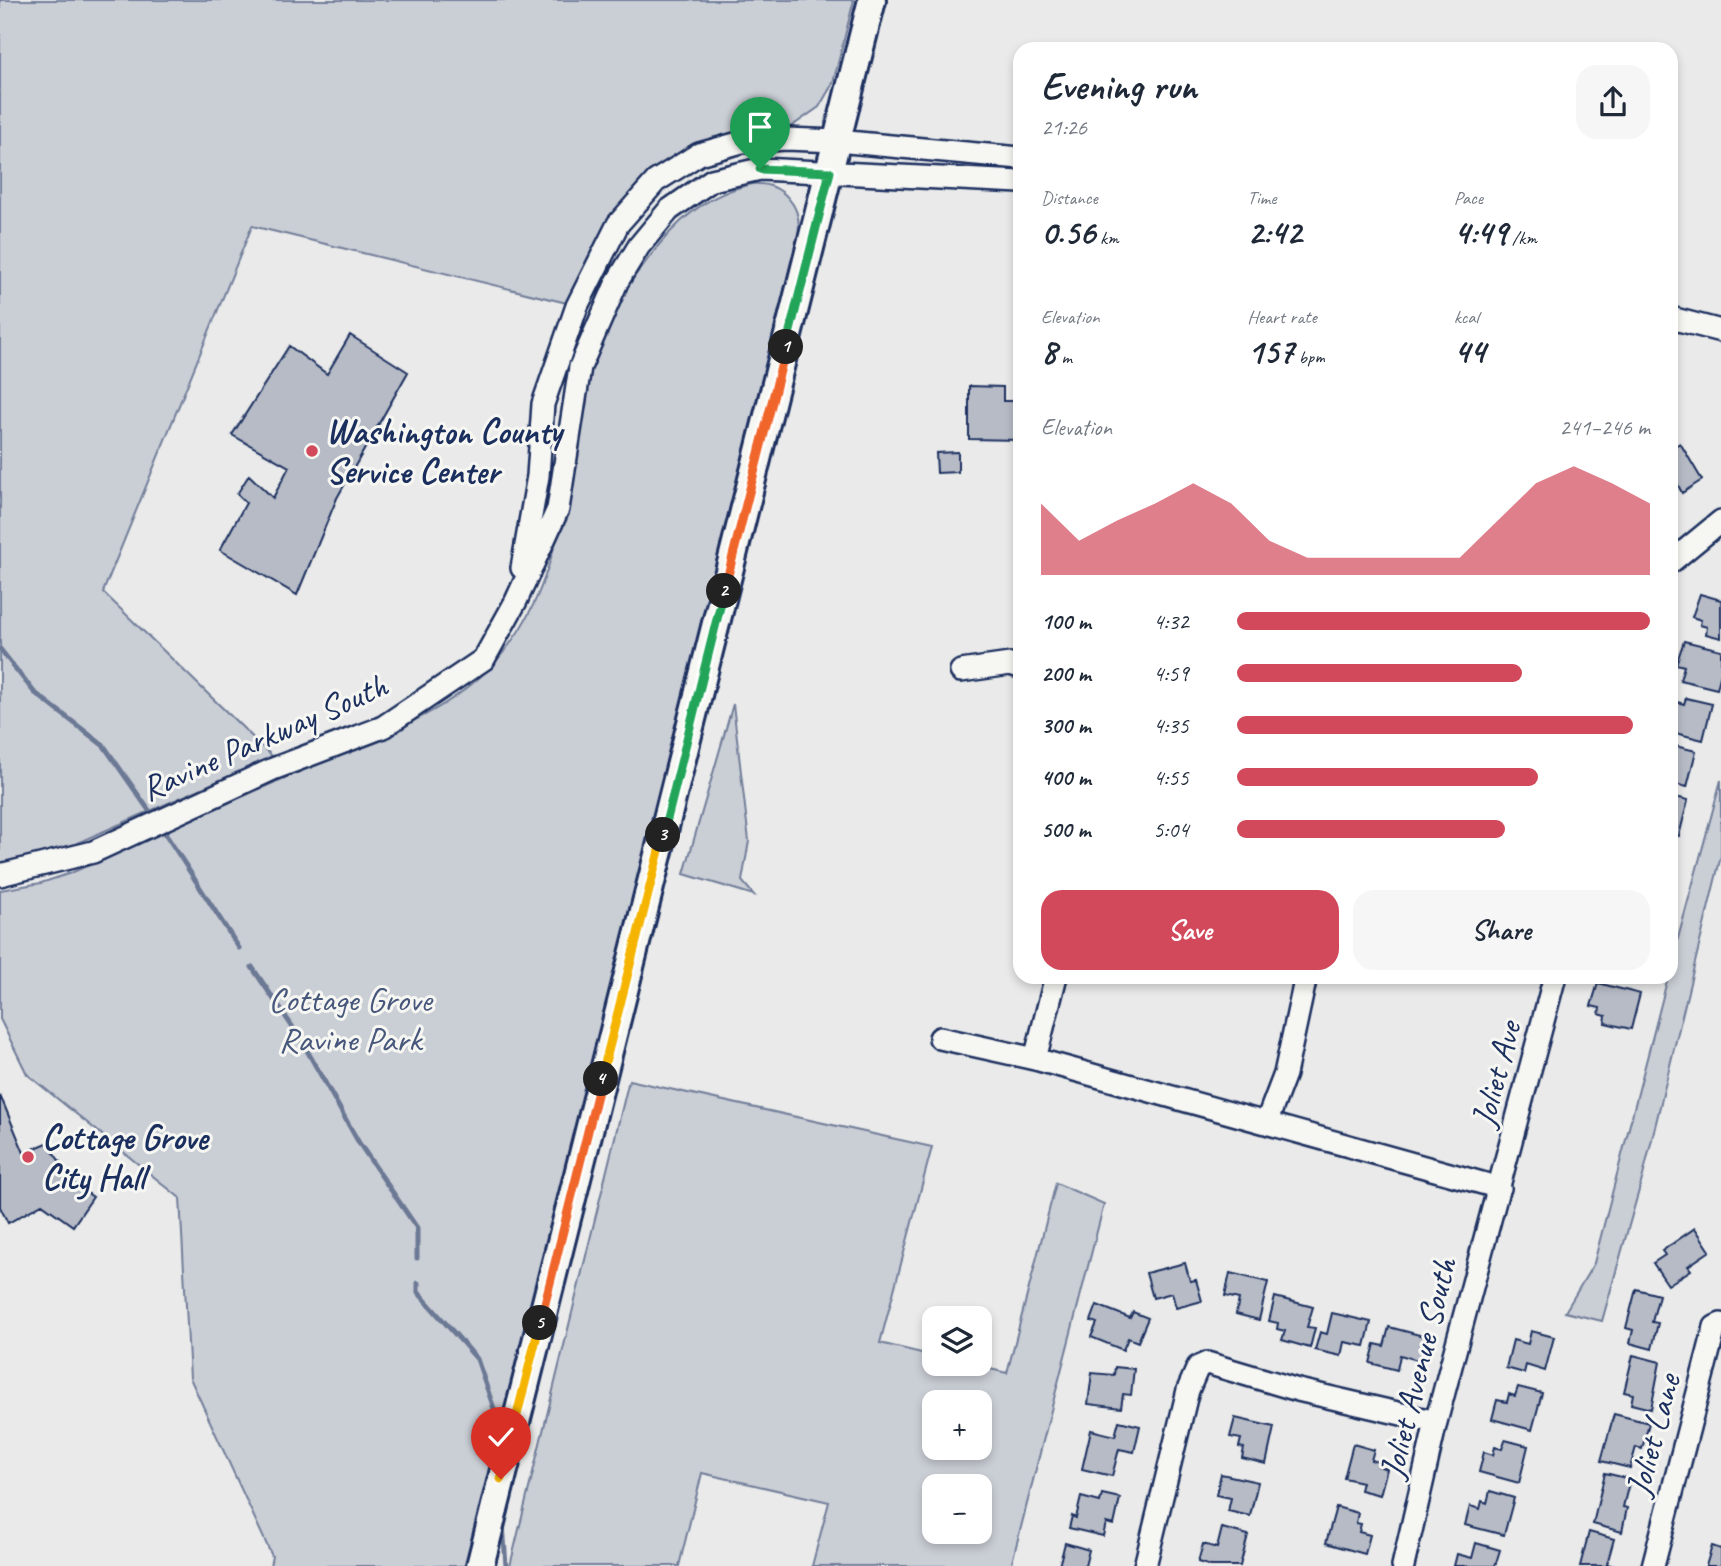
<!DOCTYPE html>
<html lang="en">
<head>
<meta charset="utf-8">
<style>
  :root { --surface:#fff; --page:#f6f6f7; --text:#1f2937; --muted:#747a83; --accent:#d1495b }
  body { margin:0; font-family:Caveat,sans-serif; background:var(--page); color:var(--text); height:100vh; display:flex; flex-direction:column; font-size:26px; white-space:nowrap }
  * { box-sizing:border-box; margin:0 }
  p { font-size:23px; color:var(--muted) }
  .icon { flex:none; width:38px; height:38px; fill:none; stroke:currentColor; stroke-width:2; stroke-linecap:round; stroke-linejoin:round }
  .map { position:relative; flex:1; overflow:hidden }
  .side { position:absolute; left:1013px; top:42px; width:665px; height:942px; display:flex; flex-direction:column; background:var(--surface); border-radius:21px; box-shadow:0 4px 10px #0003 }
  .side>* { flex:none }
  .fabs { position:absolute; left:922px; top:1306px; display:grid; gap:14px }
  .fabs a { display:grid; place-items:center; width:70px; height:70px; border-radius:14px; background:var(--surface); box-shadow:0 4px 10px #0003; font-size:35px }
  .pin { position:absolute; display:grid; place-items:center; width:60px; height:60px; color:#fff; margin:-72px -30px; border-radius:50% 50% 50% 0; rotate:-45deg; box-shadow:0 0 7px #0007 }
  .pin .icon { rotate:45deg }
  .km { position:absolute; width:35px; height:35px; margin:-18px; border-radius:50%; background:#222; color:#fff; font-size:19px; line-height:35px; text-align:center }
  .round { display:grid; place-items:center; flex:none; width:74px; height:74px; border-radius:21px; background:var(--page) }
  .summary { display:flex; align-items:center; justify-content:space-between; height:119px; padding:0 28px }
  h1 { font-size:38px; font-weight:700; line-height:52px }
  .metrics { display:grid; grid-template-columns:repeat(3,1fr); gap:10px; height:119px; padding:7px 28px }
  .metrics div { display:grid; align-content:center }
  .metrics b { font-size:35px; font-weight:700 }
  .metrics small { font-size:19px; font-weight:400 }
  .metrics p { font-size:19px }
  .chart { height:196px; padding:14px 28px }
  .chart p { display:flex; justify-content:space-between }
  .chart svg { width:100%; height:126px; margin-top:7px; fill:var(--accent); opacity:.7 }
  .action { display:flex; gap:14px; margin-top:auto; padding:14px 28px }
  .action a { flex:1; height:80px; border-radius:21px; background:var(--accent); color:#fff; font-size:28px; font-weight:700; line-height:80px; text-align:center }
  .action a+a { background:var(--page); color:var(--text) }
  ul { padding:0 28px; list-style:none; font-size:23px }
  li { display:grid; grid-template-columns:112px 84px 1fr; align-items:center; height:52px }
  li i { height:18px; border-radius:9px; background:var(--accent) }
  .map>svg:first-child { display:block }
  .green { fill:#caced5; stroke:#727e9a; stroke-width:2; fill-rule:evenodd }
  .lines { fill:none; stroke-linecap:round; stroke-linejoin:round }
  .stream { stroke:#6c7995; stroke-width:5 }
  .building { fill:#b6bbc6; stroke:#1b2f5e; stroke-width:2 }
  .minor-casing { stroke:#1b2f5e; stroke-width:26 }
  .major-casing { stroke:#1b2f5e; stroke-width:32 }
  .minor { stroke:#f6f6f2; stroke-width:21 }
  .major { stroke:#f6f6f2; stroke-width:26 }
  .split-1-casing { stroke:#fff; stroke-width:14 }
  .split-2-casing { stroke:#fff; stroke-width:14 }
  .split-3-casing { stroke:#fff; stroke-width:14 }
  .split-4-casing { stroke:#fff; stroke-width:14 }
  .split-5-casing { stroke:#fff; stroke-width:14 }
  .split-6-casing { stroke:#fff; stroke-width:14 }
  .split-1 { stroke:#22a559; stroke-width:9 }
  .split-2 { stroke:#f0652b; stroke-width:9 }
  .split-3 { stroke:#22a559; stroke-width:9 }
  .split-4 { stroke:#f5b400; stroke-width:9 }
  .split-5 { stroke:#f0652b; stroke-width:9 }
  .split-6 { stroke:#f5b400; stroke-width:9 }
  .poi-dot { fill:#d1495b; stroke:#f6f6f2; stroke-width:2.5 }
  .labels { text-anchor:middle; dominant-baseline:central; stroke-width:6; stroke-linejoin:round; paint-order:stroke }
  .poi-label { font-size:35px; font-weight:bold; fill:#1b2f5e; stroke:#f6f6f2; text-anchor:start }
  .street-label { font-size:35px; fill:#1b2f5e; stroke:#f6f6f2 }
  .park-label { font-size:35px; fill:#47577c; stroke:#f6f6f2 }
</style>
</head>
<body>
<div class="map">
<svg width="1721" height="1566" viewBox="0 0 1721 1566">
  <rect width="100%" height="100%" fill="#e9eae9"/>
  <filter id="ink" filterUnits="userSpaceOnUse"><feTurbulence type="fractalNoise" baseFrequency=".0143" numOctaves="2"/><feDisplacementMap in="SourceGraphic" scale="14" xChannelSelector="R" yChannelSelector="G"/><feConvolveMatrix kernelMatrix="1 2 1 2 8 2 1 2 1" color-interpolation-filters="sRGB"/></filter>
  <g filter="url(#ink)">
    <path class="green" d="M0 0H854L833 83 819 107 792 126 678 158 571 304 252 226 103 592 273 757 68 847 0 864Z
      M752 184C782 182 803 206 798 235L466 1566H270L272 1556 190 1378 180 1198 27 1074 0 1019V890L41 883 71 873 413 721C539 660 555 563 576 437 583 396 591 353 607 314 616 295 635 277 648 259 675 222 706 194 752 184Z
      M733 704 749 841 742 881 754 895 684 874Z
      M1721 780V856L1643 1176 1602 1321 1565 1312 1594 1263 1668 977 1671 976V964Z
      M629 1080 932 1147 880 1343 934 1356V1363H965L1007 1373 1056 1183 1104 1204 1011 1566H812L829 1502 702 1473 679 1566H510ZM934 1402H980V1447H934ZM934 1486H980V1531H934Z"/>
    <g class="lines">
      <path class="stream" d="M0 649 34 692 104 746 155 819
        M161 827 239 948
        M252 967 300 1038 359 1143 417 1228V1258
        M418 1283V1292L477 1359 500 1426V1438
        M503 1524 506 1566"/>
    </g>
    <path class="building" d="M350 335 408 372 337 498 297 595 220 550 246 503 237 494 249 475 273 498 289 467 232 435 289 346 327 374Z
      M969 386 1003 387V401H1014V393L1020 392V440L969 439Z
      M1680 443 1702 480 1682 493 1678 485 1673 488 1671 486V448Z
      M958 452V472L937 473 936 453Z
      M1700 594 1721 600V638L1706 634 1707 627 1700 625 1701 620 1692 617Z
      M1684 641 1721 650V673L1717 689 1680 680 1684 666 1676 664Z
      M1686 698 1712 704 1703 740 1671 732V707L1675 708 1677 702 1684 704Z
      M1671 745 1696 751 1687 787 1671 783Z
      M1671 796 1688 800 1679 836 1671 834Z
      M1598 983 1640 994 1631 1029 1605 1023 1606 1016 1599 1014 1600 1008 1591 1006Z
      M0 1095 24 1153 47 1143 60 1162 54 1169 93 1197 73 1226 42 1204 8 1223 0 1207Z
      M1695 1228 1710 1251 1688 1266 1691 1270 1668 1285 1653 1263 1665 1255 1662 1251Z
      M1185 1263 1190 1281 1196 1280 1202 1301 1176 1308 1172 1293 1153 1298 1146 1273Z
      M1230 1273 1268 1282 1259 1320 1236 1314 1239 1299 1225 1296Z
      M1636 1289 1659 1295 1652 1322 1658 1323 1652 1349 1630 1343 1633 1330 1626 1328Z
      M1275 1297 1313 1307 1307 1327 1315 1328 1310 1348 1282 1340 1285 1331 1277 1329 1278 1323 1269 1321Z
      M1097 1305 1130 1318 1133 1312 1148 1318 1138 1342 1128 1338 1123 1350 1091 1337 1097 1323 1091 1321Z
      M1332 1313 1371 1322 1365 1346 1344 1342 1341 1356 1315 1350 1320 1332 1327 1334Z
      M1389 1327 1427 1337 1421 1361 1400 1355 1397 1370 1370 1363 1375 1344 1384 1346Z
      M1531 1331 1554 1337 1545 1371 1526 1365 1524 1373 1506 1368 1513 1340 1528 1344Z
      M1633 1355 1660 1362 1651 1409 1631 1404 1633 1394 1624 1392Z
      M1115 1367 1134 1369 1131 1395 1123 1394 1121 1408 1088 1404 1092 1373 1114 1375Z
      M1518 1387 1542 1393 1532 1430 1492 1419 1497 1400 1507 1402 1509 1394 1515 1396Z
      M1614 1414 1649 1423 1642 1449 1636 1447 1630 1468 1601 1461Z
      M1235 1418 1274 1427 1266 1464 1242 1458 1244 1448 1239 1447 1241 1439 1230 1437Z
      M1119 1421 1140 1426 1134 1452 1119 1449 1112 1476 1082 1469 1091 1430 1115 1436Z
      M1505 1440 1528 1446 1519 1483 1479 1472 1484 1452 1493 1455 1495 1447 1502 1449Z
      M1353 1444 1374 1450 1371 1460 1379 1462 1378 1466 1387 1469 1380 1495 1360 1490 1362 1482 1344 1478Z
      M1605 1473 1630 1479 1623 1507 1627 1508 1622 1532 1593 1524Z
      M1221 1474 1258 1482 1250 1516 1228 1511 1231 1498 1216 1495Z
      M1490 1491 1514 1498 1504 1535 1465 1525 1470 1506 1480 1509 1482 1501 1487 1503Z
      M1102 1494 1120 1498 1114 1525 1106 1523 1103 1536 1069 1528 1072 1516 1076 1518 1081 1497 1100 1502Z
      M1336 1507 1358 1513 1356 1523 1361 1524 1359 1532 1370 1535 1365 1554 1326 1543Z
      M1222 1528 1248 1535 1240 1566H1211L1198 1562 1203 1544 1217 1548Z
      M1589 1532 1614 1539 1607 1564 1614 1566H1580Z
      M1065 1543 1089 1550 1085 1566H1059Z
      M1476 1543 1500 1550 1495 1566H1454L1457 1554 1472 1558Z
      M1712 1546 1721 1549V1566H1706Z"/>
    <g class="lines">
      <g class="minor-casing">
        <path id="minor" d="M1671 318 1721 331
          M1671 562 1721 521
          M522 568 538 476 543 404 577 306 618 224 656 181 699 154 742 142 786 139 837 141 1020 158
          M961 671 1010 664 1020 667
          M0 875 93 852 273 769 383 727 484 659 516 601 558 509 580 367 617 282 639 246 669 210 712 180 760 169 1020 182
          M940 1038 1035 1059 1500 1188
          M1035 1059 1056 976
          M1267 1121 1285 1074 1306 976
          M1145 1566 1188 1390 1198 1367 1207 1363 1298 1390 1436 1422
          M1403 1566 1436 1422 1555 976
          M1653 1566 1715 1327 1721 1324"/>
      </g>
      <g class="major-casing">
        <path id="major" d="M480 1566 872 0"/>
      </g>
      <use href="#minor" class="minor"/>
      <use href="#major" class="major"/>
    </g>
  </g>
  <g class="lines" filter="url(#ink)">
    <g class="split-1-casing">
      <path id="split-1" d="M760 169 830 172 786 347"/>
    </g>
    <g class="split-2-casing">
      <path id="split-2" d="M724 591 786 347"/>
    </g>
    <g class="split-3-casing">
      <path id="split-3" d="M663 835 724 591"/>
    </g>
    <g class="split-4-casing">
      <path id="split-4" d="M601 1079 663 835"/>
    </g>
    <g class="split-5-casing">
      <path id="split-5" d="M540 1323 601 1079"/>
    </g>
    <g class="split-6-casing">
      <path id="split-6" d="M501 1479 540 1323"/>
    </g>
    <use href="#split-1" class="split-1"/>
    <use href="#split-2" class="split-2"/>
    <use href="#split-3" class="split-3"/>
    <use href="#split-4" class="split-4"/>
    <use href="#split-5" class="split-5"/>
    <use href="#split-6" class="split-6"/>
  </g>
  <g class="poi-dot">
    <circle cx="312" cy="451" r="7"/>
    <circle cx="28" cy="1157" r="7"/>
  </g>
  <g class="labels">
    <g class="poi-label">
      <text x="326" y="431">Washington County<tspan x="326" dy="40">Service Center</tspan></text>
      <text x="42" y="1137">Cottage Grove<tspan x="42" dy="40">City Hall</tspan></text>
    </g>
    <g class="street-label">
      <text transform="translate(264 737) rotate(-24)">Ravine Parkway South</text>
      <text transform="translate(1496 1074) rotate(-75)">Joliet Ave</text>
      <text transform="translate(1418 1368) rotate(-76)">Joliet Avenue South</text>
      <text transform="translate(1653 1435) rotate(-75)">Joliet Lane</text>
    </g>
    <g class="park-label">
      <text x="350" y="999">Cottage Grove<tspan x="350" dy="40">Ravine Park</tspan></text>
    </g>
  </g>
</svg>
<div class="fabs">
<a><svg class="icon" aria-label="layers" viewBox="0 0 24 24"><path d="M12 4l9 5-9 5-9-5zM3 14l9 5 9-5"/></svg></a>
<a>+</a>
<a>−</a>
</div>
<div class="pin" style="left:760px;top:169px;background:#1e9e55"><svg class="icon" aria-label="arrive" viewBox="0 0 24 24"><path d="M6 21V4h12l-3 4 3 4H6"/></svg></div>
<div class="pin" style="left:501px;top:1479px;background:#d93025"><svg class="icon" aria-label="check" viewBox="0 0 24 24"><path d="M5 12l5 5 9-10"/></svg></div>
<b class="km" style="left:786px;top:347px">1</b>
<b class="km" style="left:724px;top:591px">2</b>
<b class="km" style="left:663px;top:835px">3</b>
<b class="km" style="left:601px;top:1079px">4</b>
<b class="km" style="left:540px;top:1323px">5</b>
<section class="side">
<div class="summary"><div><h1>Evening run</h1><p>21:26</p></div><a class="round"><svg class="icon" aria-label="share" viewBox="0 0 24 24"><path d="M12 15V3M7 8l5-5 5 5M5 13v7h14v-7"/></svg></a></div>
<div class="metrics">
<div><p>Distance</p><b>0.56<small> km</small></b></div>
<div><p>Time</p><b>2:42</b></div>
<div><p>Pace</p><b>4:49<small> /km</small></b></div>
</div>
<div class="metrics">
<div><p>Elevation</p><b>8<small> m</small></b></div>
<div><p>Heart rate</p><b>157<small> bpm</small></b></div>
<div><p>kcal</p><b>44</b></div>
</div>
<div class="chart"><p><span>Elevation</span>241–246 m</p>
<svg viewBox="0 0 160 44" preserveAspectRatio="none"><path d="M0 44V19L10 32L20 25L30 19L40 12L50 19L60 32L70 38L80 38L90 38L100 38L110 38L120 25L130 12L140 6L150 12L160 19V44z"/></svg>
</div>
<ul>
<li><b>100 m</b>4:32<i style="width:100%"></i></li>
<li><b>200 m</b>4:59<i style="width:69%"></i></li>
<li><b>300 m</b>4:35<i style="width:96%"></i></li>
<li><b>400 m</b>4:55<i style="width:73%"></i></li>
<li><b>500 m</b>5:04<i style="width:65%"></i></li>
</ul>
<div class="action"><a>Save</a><a>Share</a></div>
</section>
</div>
</body>
</html>
